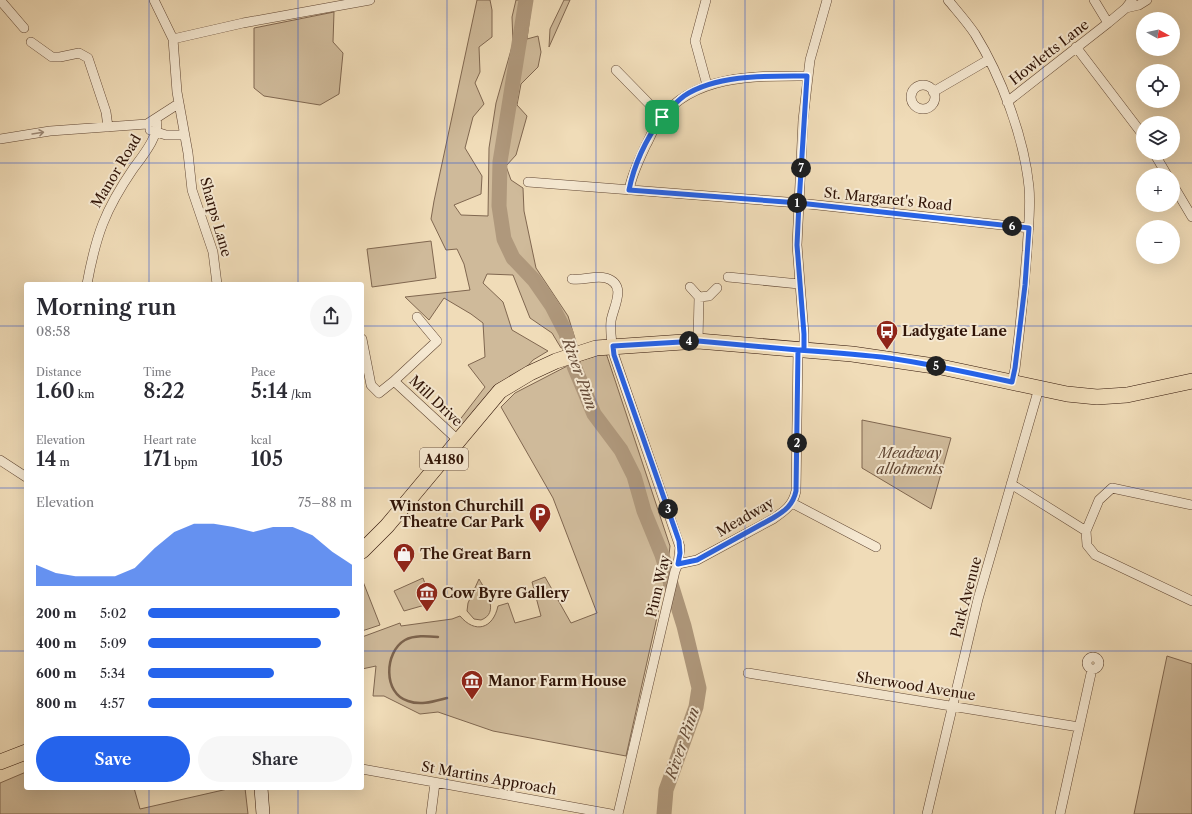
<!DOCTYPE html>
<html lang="en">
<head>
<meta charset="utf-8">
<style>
  :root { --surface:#fff; --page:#f7f7f7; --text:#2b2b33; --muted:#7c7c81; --accent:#2563eb }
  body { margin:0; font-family:"Libre Caslon Text",serif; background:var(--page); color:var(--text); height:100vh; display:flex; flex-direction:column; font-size:15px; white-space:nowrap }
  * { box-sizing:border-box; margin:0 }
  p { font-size:13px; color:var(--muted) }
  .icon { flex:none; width:22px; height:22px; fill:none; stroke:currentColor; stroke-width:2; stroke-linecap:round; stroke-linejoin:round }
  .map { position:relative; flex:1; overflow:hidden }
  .panel { position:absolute; left:24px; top:282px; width:340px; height:508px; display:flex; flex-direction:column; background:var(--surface); border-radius:4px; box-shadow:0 4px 16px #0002 }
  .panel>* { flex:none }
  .needle { width:26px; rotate:98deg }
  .tools { position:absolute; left:1136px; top:12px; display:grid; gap:8px }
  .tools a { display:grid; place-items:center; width:44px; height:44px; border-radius:50%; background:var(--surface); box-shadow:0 4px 16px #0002; font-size:20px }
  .pin { position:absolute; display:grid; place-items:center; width:34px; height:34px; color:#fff; margin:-17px; border-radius:8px; box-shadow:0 2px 6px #0006 }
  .km { position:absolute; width:20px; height:20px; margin:-10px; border-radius:50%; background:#222; color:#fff; font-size:11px; line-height:20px; text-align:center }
  .round { display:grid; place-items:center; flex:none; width:42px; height:42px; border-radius:21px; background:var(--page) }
  .overview { display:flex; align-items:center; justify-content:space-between; height:68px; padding:0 12px }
  h1 { font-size:22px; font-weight:600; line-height:30px }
  .metrics { display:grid; grid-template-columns:repeat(3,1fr); gap:6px; height:68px; padding:4px 12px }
  .metrics div { display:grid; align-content:center }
  .metrics b { font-size:20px; font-weight:600 }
  .metrics small { font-size:11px; font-weight:400 }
  .metrics p { font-size:11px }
  .chart { height:112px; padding:8px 12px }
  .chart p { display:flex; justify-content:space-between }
  .chart svg { width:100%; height:72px; margin-top:4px; fill:var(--accent); opacity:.7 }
  .primary-button { display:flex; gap:8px; margin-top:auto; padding:8px 12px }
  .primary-button a { flex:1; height:46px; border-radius:24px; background:var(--accent); color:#fff; font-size:16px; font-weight:600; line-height:46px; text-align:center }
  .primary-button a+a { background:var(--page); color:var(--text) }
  ul { padding:0 12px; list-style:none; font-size:13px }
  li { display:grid; grid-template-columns:64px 48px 1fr; align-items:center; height:30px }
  li i { height:10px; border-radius:5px; background:var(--accent) }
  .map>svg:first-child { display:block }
  .green { fill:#cfba9a; stroke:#806750 }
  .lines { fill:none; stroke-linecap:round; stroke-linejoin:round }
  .stream { stroke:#7c634d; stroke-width:2.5 }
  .river { stroke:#af987c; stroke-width:15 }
  .street-casing { stroke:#604633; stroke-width:10 }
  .secondary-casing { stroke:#301407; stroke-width:14 }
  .primary-casing { stroke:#301407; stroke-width:16 }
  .street { stroke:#f5e8d1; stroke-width:9 }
  .secondary { stroke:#f5e8d1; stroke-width:13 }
  .primary { stroke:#f0dcb8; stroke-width:15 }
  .oneway { stroke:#9c8976 }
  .route-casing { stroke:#fff; stroke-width:8 }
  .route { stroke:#2563eb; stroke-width:5 }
  .grid { fill:none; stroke:#1d4ed8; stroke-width:1; stroke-opacity:0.55 }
  .labels { text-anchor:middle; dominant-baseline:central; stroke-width:4; stroke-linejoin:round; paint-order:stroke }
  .shield { fill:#f5e8d1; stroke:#6b5444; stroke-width:1 }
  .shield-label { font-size:13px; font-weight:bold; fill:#301407 }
  .street-label { font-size:14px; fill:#301407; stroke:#f5e8d1 }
  .poi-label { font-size:14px; font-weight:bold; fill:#301407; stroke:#f5e8d1; text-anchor:start }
  .park-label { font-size:14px; font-style:italic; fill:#604633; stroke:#f5e8d1 }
  .water-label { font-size:15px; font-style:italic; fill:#634936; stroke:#f5e8d1 }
</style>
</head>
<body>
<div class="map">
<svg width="1192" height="814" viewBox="0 0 1192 814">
  <rect width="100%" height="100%" fill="#f0dcb8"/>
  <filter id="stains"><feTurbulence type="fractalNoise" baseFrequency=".005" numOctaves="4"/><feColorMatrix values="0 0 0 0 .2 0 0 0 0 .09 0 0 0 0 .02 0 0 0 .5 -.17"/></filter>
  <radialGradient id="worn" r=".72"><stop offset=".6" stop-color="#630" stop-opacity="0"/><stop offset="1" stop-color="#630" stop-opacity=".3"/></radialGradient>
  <path class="green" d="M477 0H490L492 10V37L479 47 480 72 475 83 484 104 473 117 465 148 482 176 481 194 454 205 461 215 488 216 489 148 496 103 513 43 512 17 516 0H532L527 39 538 36 541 52 538 67 521 84 517 105 527 116 516 155 506 166 511 180 523 188 524 211 536 268 568 316 577 345 561 348 552 333 530 318 513 275 487 274 483 283 503 302 512 330 548 351 533 360 525 369 495 385 465 428 455 426 485 387 468 365 485 357 483 323 471 314 444 298 429 320 405 297 470 290 464 264 457 249 446 250 431 219 434 201Z
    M564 0H570L549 47 550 29Z
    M334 12 333 42 343 53 339 94 320 105 264 96 254 88V28Z
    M431 241 436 278 372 287 367 249Z
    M606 353 670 546 668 562 648 510 638 475 624 449 597 413 576 362Z
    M573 363 594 414 621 450 634 476 645 511 665 563 666 577 626 756 493 731 438 712 420 714 384 696H373L376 666 362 669V637L400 623 401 626 452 619 460 616C475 634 493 629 498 606L508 603 515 623 541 616 532 582 545 577 571 623 597 613 553 498 501 407 515 393Z
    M862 420 951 438 931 509 862 468Z
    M423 578 432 603 404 611 394 591Z
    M362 579 380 625 362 631Z
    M479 579C486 591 500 613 481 620L474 619 467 611 468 603Z
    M1167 656 1192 664V814H1134Z
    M26 772V788H134L140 809 232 788H245L248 814H0V783Z"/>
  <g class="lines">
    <path class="stream" d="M438 637C427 636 414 635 405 640 384 652 383 694 408 701 421 706 435 701 447 698"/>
    <path class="river" d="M526 0 500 162 499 206 504 239 513 258 534 280 552 306 566 333 574 366 594 414 621 450 634 476 644 511 662 555 684 626 699 688 696 707 666 790 664 814"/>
    <g class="street-casing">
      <path id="street" d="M0 0 24 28
        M154 0 173 39 177 92 188 153 192 190 213 252 217 284
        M706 0 695 41 707 85
        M948 0C957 11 967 22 975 34 1001 76 1024 137 1029 187 1031 208 1028 230 1027 251 1024 290 1020 329 1015 369L1012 382
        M1094 0 1108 23
        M1126 8 1139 5 1147 0
        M173 39 243 23 370 0
        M31 42 52 57H60L79 53 88 58 106 112 108 127
        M1076 47 1143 135
        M616 70 662 117
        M911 97a12 12 0 1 1 24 0a12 12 0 1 1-24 0Z
        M933 92 988 60
        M1007 102 1108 23 1126 8 1132 0
        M150 130 166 135H184
        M0 139 50 131 147 124 178 104
        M1154 153 1167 175
        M528 182 799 203 1029 228
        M1173 185 1192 217
        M629 190C632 174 639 160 646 145 651 136 654 126 661 118 695 74 757 76 807 76
        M728 277 799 284
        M572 279C583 281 594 275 606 278 628 285 613 307 611 321 610 332 612 345 614 355L680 547 678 564 675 571 618 814
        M87 284C96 235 105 210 133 169 141 158 161 134 156 120
        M690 287 699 297 709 296 717 288
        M362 339 371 385 379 393 394 381 459 441
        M698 341 699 297
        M804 351V334L797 245 803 120 810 60 827 0
        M394 381 437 341 417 317
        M0 460 26 477
        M1011 484 1086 531 1087 545 1095 555 1192 601
        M792 503 876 547
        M1086 531 1099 500 1112 488 1192 505
        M678 564 697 560 773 519C785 511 793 505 796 491L798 350
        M1087 663a6 6 0 1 1 12 0a6 6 0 1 1-12 0Z
        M748 673 1079 727
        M362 769 611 814
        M431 814 435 783
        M927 814 978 599 1039 388
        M1060 814 1092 669"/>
    </g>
    <g class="secondary-casing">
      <path id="secondary" d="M261 788 263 814"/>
    </g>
    <g class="primary-casing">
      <path id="primary" d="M362 551 387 526 500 391 530 373 556 361 596 348 698 341 852 354 941 367 1067 394 1097 397 1127 395 1192 381
        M0 762 26 752"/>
    </g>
    <use href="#street" class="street"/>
    <use href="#secondary" class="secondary"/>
    <use href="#primary" class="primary"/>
  </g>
  <defs><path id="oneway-shaft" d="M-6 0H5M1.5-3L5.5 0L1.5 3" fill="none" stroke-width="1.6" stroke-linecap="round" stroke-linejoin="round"/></defs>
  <use class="oneway" href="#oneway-shaft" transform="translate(38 133) rotate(-9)"/>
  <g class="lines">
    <g class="route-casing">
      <path id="route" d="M662 117C647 138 634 165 629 190L799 203 797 245 804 334V350H798L796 491C793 505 785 511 773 518L697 560 678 564 680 553 679 541 614 355 613 346 698 341 798 350C828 352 859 354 889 358 930 364 971 373 1012 382L1015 368 1025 285 1029 228 799 203 807 76C769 76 717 74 684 96 676 102 669 110 662 117"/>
    </g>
    <use href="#route" class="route"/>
  </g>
  <path class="grid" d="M149 0V284M298 0V284M447 0V814M596 0V814M745 0V814M894 0V814M1043 0V814M0 163H1192M0 326H26M362 326H1192M0 488H26M362 488H1192M0 651H26M362 651H1192M149 788V814M298 788V814"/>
  <defs>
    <g id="bus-pin" transform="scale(1.15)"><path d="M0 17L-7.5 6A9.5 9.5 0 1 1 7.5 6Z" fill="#8f2418" stroke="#f5e8d1"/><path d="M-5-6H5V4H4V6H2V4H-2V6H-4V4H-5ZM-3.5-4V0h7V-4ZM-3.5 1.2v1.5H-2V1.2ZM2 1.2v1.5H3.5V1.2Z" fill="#fff"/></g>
    <g id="parking-pin" transform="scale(1.15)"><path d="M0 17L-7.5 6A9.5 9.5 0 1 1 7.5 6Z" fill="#8f2418" stroke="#f5e8d1"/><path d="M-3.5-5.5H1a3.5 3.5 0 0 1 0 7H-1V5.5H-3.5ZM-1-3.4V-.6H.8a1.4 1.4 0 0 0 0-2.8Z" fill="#fff"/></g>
    <g id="shop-pin" transform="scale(1.15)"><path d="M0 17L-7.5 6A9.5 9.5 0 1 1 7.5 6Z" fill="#8f2418" stroke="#f5e8d1"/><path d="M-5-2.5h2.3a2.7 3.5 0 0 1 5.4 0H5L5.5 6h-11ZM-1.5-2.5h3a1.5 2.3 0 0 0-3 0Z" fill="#fff"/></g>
    <g id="museum-pin" transform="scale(1.15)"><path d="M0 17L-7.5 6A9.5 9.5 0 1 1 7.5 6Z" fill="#8f2418" stroke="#f5e8d1"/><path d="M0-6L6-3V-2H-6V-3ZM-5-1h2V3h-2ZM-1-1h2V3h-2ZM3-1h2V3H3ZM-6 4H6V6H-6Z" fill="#fff"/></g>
  </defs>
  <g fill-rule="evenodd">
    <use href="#bus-pin" x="887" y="331"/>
    <use href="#parking-pin" x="540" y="514"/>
    <use href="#shop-pin" x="404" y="554"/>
    <use href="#museum-pin" x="427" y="593"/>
    <use href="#museum-pin" x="472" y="681"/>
  </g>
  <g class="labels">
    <rect class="shield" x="420" y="448" width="48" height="22" rx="3"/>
    <g class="shield-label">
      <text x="444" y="459">A4180</text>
    </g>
    <g class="street-label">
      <text transform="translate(1049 52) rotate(-38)">Howletts Lane</text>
      <text transform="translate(116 171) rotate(-59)">Manor Road</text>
      <text transform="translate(888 199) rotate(6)">St. Margaret's Road</text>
      <text transform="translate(216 217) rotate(74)">Sharps Lane</text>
      <text transform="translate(436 401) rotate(43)">Mill Drive</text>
      <text transform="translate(745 517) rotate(-30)">Meadway</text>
      <text transform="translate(658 586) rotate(-77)">Pinn Way</text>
      <text transform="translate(966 597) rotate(-75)">Park Avenue</text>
      <text transform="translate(916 686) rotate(9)">Sherwood Avenue</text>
      <text transform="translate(489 778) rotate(10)">St Martins Approach</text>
    </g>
    <g class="poi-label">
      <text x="902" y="331">Ladygate Lane</text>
      <text x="524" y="506" text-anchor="end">Winston Churchill<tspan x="524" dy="16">Theatre Car Park</tspan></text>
      <text x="420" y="554">The Great Barn</text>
      <text x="442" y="593">Cow Byre Gallery</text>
      <text x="488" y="681">Manor Farm House</text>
    </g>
    <g class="park-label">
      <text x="910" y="453">Meadway<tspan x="910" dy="16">allotments</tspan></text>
    </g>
    <g class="water-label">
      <text transform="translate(580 374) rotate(70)">River Pinn</text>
      <text transform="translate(682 743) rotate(-71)">River Pinn</text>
    </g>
  </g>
  <rect width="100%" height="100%" filter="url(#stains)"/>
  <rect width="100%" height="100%" fill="url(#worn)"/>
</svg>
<div class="tools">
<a><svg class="needle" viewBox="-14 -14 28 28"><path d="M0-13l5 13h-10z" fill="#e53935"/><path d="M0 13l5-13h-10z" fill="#7c7c81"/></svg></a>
<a><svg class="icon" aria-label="locate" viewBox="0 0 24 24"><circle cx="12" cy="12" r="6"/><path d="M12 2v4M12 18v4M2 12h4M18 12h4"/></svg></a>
<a><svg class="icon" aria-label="layers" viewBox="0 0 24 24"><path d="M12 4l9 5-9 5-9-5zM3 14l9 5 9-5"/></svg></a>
<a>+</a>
<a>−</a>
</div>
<div class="pin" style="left:662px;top:117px;background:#1e9e55"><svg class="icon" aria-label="arrive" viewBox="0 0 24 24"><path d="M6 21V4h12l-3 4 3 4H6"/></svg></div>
<b class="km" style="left:797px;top:203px">1</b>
<b class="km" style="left:797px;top:443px">2</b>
<b class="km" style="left:668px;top:509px">3</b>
<b class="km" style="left:689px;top:341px">4</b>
<b class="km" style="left:936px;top:366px">5</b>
<b class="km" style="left:1012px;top:226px">6</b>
<b class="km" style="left:801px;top:168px">7</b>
<section class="panel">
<div class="overview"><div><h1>Morning run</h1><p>08:58</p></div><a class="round"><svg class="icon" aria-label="share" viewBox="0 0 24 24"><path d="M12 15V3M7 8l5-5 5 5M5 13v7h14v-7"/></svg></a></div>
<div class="metrics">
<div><p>Distance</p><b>1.60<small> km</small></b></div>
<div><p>Time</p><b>8:22</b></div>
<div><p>Pace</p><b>5:14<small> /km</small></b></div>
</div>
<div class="metrics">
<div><p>Elevation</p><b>14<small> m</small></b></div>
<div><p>Heart rate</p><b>171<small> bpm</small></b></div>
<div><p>kcal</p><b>105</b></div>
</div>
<div class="chart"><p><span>Elevation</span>75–88 m</p>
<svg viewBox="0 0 160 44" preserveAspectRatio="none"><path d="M0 44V31L10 36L20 38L30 38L40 38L50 33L60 21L70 11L80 6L90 6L100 8L110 11L120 8L130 8L140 13L150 23L160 31V44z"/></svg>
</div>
<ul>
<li><b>200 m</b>5:02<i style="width:94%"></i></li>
<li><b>400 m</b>5:09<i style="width:85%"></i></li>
<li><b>600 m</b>5:34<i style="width:62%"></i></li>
<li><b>800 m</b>4:57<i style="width:100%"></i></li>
</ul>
<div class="primary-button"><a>Save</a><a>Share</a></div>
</section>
</div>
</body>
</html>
